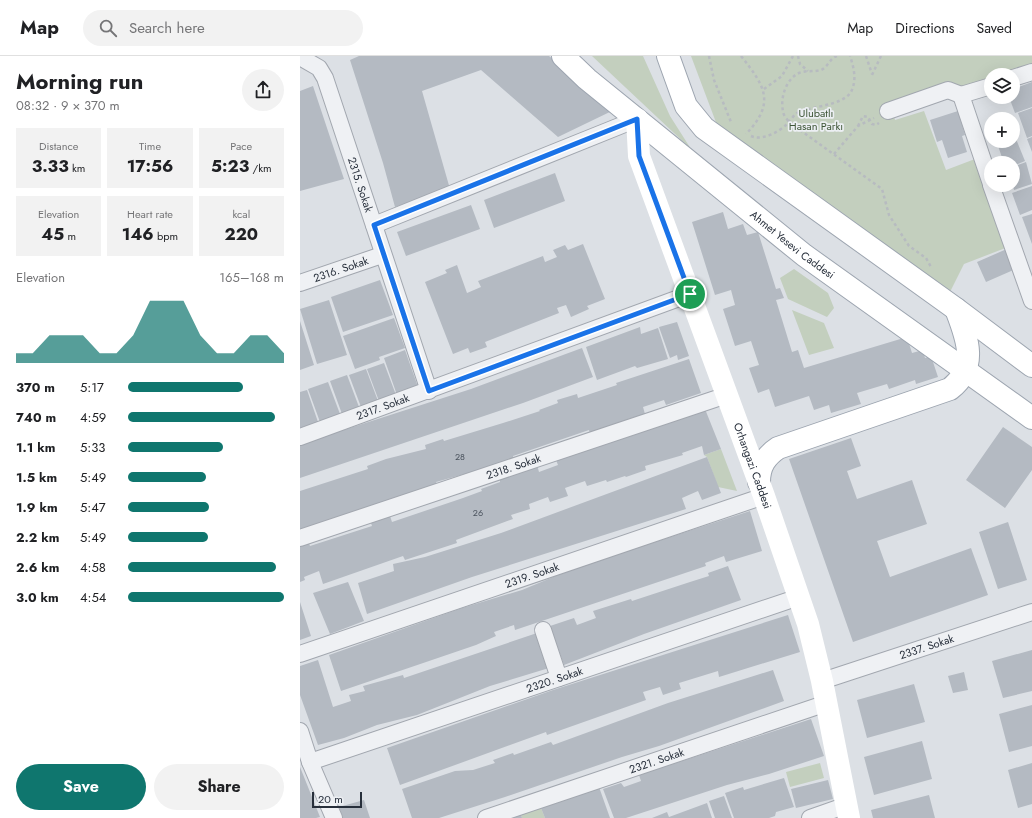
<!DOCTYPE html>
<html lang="en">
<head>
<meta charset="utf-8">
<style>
  :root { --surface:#fff; --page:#f2f2f2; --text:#202124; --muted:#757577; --line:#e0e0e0; --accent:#0f766e }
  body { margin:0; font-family:Jost,sans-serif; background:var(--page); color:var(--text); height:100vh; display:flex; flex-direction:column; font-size:15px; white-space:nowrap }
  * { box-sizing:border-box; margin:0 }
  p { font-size:13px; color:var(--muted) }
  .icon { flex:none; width:22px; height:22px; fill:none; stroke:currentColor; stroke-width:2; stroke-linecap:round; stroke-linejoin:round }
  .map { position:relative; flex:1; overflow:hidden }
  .sheet { display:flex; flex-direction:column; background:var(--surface); width:300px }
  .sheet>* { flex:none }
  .tools { position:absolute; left:684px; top:12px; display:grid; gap:8px }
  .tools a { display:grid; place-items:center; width:36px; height:36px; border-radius:50%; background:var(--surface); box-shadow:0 4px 16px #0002; font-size:20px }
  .scale { position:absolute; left:12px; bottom:10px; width:50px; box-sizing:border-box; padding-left:4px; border:2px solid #272f3b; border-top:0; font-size:11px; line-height:14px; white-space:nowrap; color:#272f3b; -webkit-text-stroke:3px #eceff3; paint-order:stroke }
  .pin { position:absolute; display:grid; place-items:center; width:34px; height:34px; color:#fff; margin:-17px; border:2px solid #fff; border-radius:50%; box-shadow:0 1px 4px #0007 }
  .round { display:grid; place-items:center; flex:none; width:42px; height:42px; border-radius:21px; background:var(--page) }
  .overview { display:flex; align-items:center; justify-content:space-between; height:68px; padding:0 16px }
  h1 { font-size:22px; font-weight:700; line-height:30px }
  .figures { display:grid; grid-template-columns:repeat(3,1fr); gap:6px; height:68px; padding:4px 16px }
  .figures div { display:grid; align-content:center; border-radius:0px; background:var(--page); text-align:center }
  .figures b { font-size:17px; font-weight:700 }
  .figures small { font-size:11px; font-weight:400 }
  .figures p { font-size:11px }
  .chart { height:112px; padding:8px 16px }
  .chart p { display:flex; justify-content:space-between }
  .chart svg { width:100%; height:72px; margin-top:4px; fill:var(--accent); opacity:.7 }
  .cta { display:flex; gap:8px; margin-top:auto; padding:8px 16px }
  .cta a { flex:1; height:46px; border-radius:24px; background:var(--accent); color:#fff; font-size:16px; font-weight:700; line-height:46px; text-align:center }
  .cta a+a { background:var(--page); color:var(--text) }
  ul { padding:0 16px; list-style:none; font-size:13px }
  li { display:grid; grid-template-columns:64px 48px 1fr; align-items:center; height:30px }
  li i { height:10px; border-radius:5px; background:var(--accent) }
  header { display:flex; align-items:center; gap:24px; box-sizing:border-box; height:56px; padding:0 20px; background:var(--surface); border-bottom:1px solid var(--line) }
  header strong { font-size:19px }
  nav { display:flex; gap:22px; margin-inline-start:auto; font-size:14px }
  .search { width:280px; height:36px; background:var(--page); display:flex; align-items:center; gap:10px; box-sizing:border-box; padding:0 14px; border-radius:22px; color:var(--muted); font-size:15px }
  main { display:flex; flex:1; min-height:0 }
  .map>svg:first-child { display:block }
  .green { fill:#c3cfbe }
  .building { fill:#b4bac2 }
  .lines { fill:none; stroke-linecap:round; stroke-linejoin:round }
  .street-casing { stroke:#a2a7af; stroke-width:18 }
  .primary-casing { stroke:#9da5b0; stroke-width:24 }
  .path { stroke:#b7bbc0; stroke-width:2.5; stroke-dasharray:3 3; stroke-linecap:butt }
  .street { stroke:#eff1f4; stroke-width:16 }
  .secondary { stroke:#fff; stroke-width:22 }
  .primary { stroke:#fff; stroke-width:22 }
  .route-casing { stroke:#fff; stroke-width:8 }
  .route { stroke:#1a73e8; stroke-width:5 }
  .labels { text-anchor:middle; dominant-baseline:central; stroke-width:3.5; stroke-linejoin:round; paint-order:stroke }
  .number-label { font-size:9px; fill:#4a525d }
  .park-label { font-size:11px; fill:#3d5536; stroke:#eceff3 }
  .street-label { font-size:11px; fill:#272f3b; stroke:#eceff3 }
</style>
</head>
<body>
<header>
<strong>Map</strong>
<div class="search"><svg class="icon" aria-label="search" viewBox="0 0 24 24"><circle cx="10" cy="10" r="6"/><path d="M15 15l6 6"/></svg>Search here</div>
<nav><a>Map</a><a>Directions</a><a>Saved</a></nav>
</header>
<main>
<section class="sheet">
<div class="overview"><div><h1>Morning run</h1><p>08:32 · 9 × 370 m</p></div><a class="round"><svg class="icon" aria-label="share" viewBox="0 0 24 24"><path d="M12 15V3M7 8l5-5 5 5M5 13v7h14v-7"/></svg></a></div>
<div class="figures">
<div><p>Distance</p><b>3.33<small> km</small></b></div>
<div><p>Time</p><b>17:56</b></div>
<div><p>Pace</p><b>5:23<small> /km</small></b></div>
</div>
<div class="figures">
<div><p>Elevation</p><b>45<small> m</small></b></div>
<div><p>Heart rate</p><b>146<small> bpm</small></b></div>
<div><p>kcal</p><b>220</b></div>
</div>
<div class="chart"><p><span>Elevation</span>165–168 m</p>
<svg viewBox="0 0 160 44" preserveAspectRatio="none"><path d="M0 44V38L10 38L20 27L30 27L40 27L50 38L60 38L70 27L80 6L90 6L100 6L110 27L120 38L130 38L140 27L150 27L160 38V44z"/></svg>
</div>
<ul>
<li><b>370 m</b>5:17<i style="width:74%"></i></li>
<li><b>740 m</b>4:59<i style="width:94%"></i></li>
<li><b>1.1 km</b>5:33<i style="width:61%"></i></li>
<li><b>1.5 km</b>5:49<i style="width:50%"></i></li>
<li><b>1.9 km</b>5:47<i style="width:52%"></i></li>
<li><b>2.2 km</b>5:49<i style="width:51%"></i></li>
<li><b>2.6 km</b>4:58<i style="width:95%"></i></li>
<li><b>3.0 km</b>4:54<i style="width:100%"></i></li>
</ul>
<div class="cta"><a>Save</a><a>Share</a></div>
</section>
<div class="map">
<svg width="732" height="762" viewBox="0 0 732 762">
  <rect width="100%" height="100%" fill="#dce0e5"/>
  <path class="green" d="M292 0H343L370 60 391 93Z
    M391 0H732V9L704 19H691V24L591 50 595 64 624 55 646 114 675 103 708 191 664 208 649 238 417 69Z
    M494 213 528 237 534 252 527 261 488 243 480 222Z
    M492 254 524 267 534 292 509 299Z
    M421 393 437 435 418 431 407 401 404 399Z
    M520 707 524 722 490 731 486 716Z
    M241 752 245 762H222L221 759Z"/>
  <path class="building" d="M59 0H249L316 53 258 81 181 14 122 35 150 133 95 151 83 107 50 4Z
    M732 26V51L715 57 709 41H713V33Z
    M13 30 44 123 0 135V35Z
    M732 52V80L727 82 718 57Z
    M658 55 665 79 662 80 667 96 648 102 642 84 637 86 630 64Z
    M708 59 709 63H698Z
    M691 66V75L688 67Z
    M713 72 717 81 713 82Z
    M732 81V96L727 83Z
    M716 83 725 105 713 110V107H704L698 90Z
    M695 85H706L696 89Z
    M726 106 732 128 714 134 713 129V111Z
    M255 117 265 145 194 172 184 144Z
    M732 130V154L720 159 712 137Z
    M171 149 180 173 106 200 97 176Z
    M423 156 428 173 443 168 447 179 458 176 476 233 480 232 484 242 476 244 492 296 498 294 504 312 607 281 612 297 623 294 625 302 631 300 638 321 616 328 615 324 589 333 587 328 557 337 561 348 531 357 529 349 514 354 509 340 475 351 469 333 458 337 449 312 459 309 451 285 435 290 423 253 435 249 431 234 415 239 392 166Z
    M732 158V188L722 161Z
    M283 188 305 243 287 250 289 253 271 261 266 249 257 252 259 257 185 286 187 291 170 297 168 292 153 298 125 226 147 217 145 214 157 209 167 237 181 231 178 225 243 200 245 206 257 201 253 194 265 189 268 194Z
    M709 192 718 212 686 226 677 206Z
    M80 224 93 259 43 276 31 241Z
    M29 244 47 299 17 308 0 253Z
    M94 262 105 292 79 301 80 304 55 313 43 280Z
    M0 265 14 309 0 314Z
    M377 266 389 300 378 304 377 299 370 302 359 271Z
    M340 271 341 278 358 272 368 303 337 312 335 310 297 324 286 291Z
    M282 292 293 321 223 347 0 422V388L171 333Z
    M105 294 118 331 97 339 84 302Z
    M389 303 401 337 366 349 364 344 343 351 345 358 328 363V365L290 378 289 374 213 400 214 404 136 426 138 430 0 473V435L68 413 67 410 86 403 126 393 125 389 143 383 144 385 203 367 240 355 239 354 258 347 257 344 277 338 278 342 317 329 316 327Z
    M84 307 96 339 79 345 67 313Z
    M66 313 78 345 61 351 49 319Z
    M47 319 59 351 42 358 30 325Z
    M28 326 40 358 20 366 8 333Z
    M7 334 18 366 0 372V336Z
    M405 353 421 393 404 399 402 390 382 397 383 399 345 410 346 414 326 421 325 420 307 426 306 424 287 430 285 425 265 432 268 440 250 446 248 441 229 448 230 453 211 459 213 463 156 484 157 487 105 504 103 500 23 528 19 515 4 521 5 524 0 526V488L8 485 10 490 72 470 71 467 90 460 92 466 163 442 182 435 181 433 200 426V424L237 409 239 416 258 409 256 404 334 379 333 376Z
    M703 371 732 391V414L705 452 666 424Z
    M551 382 561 410 547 415 557 443 612 424 627 468 577 485 590 521 671 492 688 539 553 586 489 403Z
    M407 401 421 437 402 444 398 435 382 442 386 453 172 521 67 558 58 527 94 515 93 508 125 501 201 477Z
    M450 455 462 495 426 506 424 500 405 507 406 510 215 574 214 569 194 576 196 580 176 589 41 635 29 599 162 552 222 534 258 519 315 499Z
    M708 466 727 524 698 533 679 476Z
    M428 510 441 544 344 578 264 609 250 570 274 562 277 569 296 562 293 555 331 543 332 545 390 526 409 520 408 517Z
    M48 526 64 565 30 578 13 537Z
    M0 546 11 580 0 584Z
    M488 559 500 596 419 621 418 615 379 627 381 633 363 639 360 631 343 636 346 644 247 679 246 676 100 729 87 692 253 634Z
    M237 577 249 612 190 630 117 659 77 669 44 682 18 689 0 639V610L18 604 33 651 51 645 49 639 65 635 63 630 103 619 104 622Z
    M732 594V635L703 642 692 605Z
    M473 614 484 645 359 690 322 701 205 741 139 762H112L102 733 155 715 173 714 195 707 193 704 213 697 214 699 251 686 253 689 368 647Z
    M664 616 668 634 653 637 648 620Z
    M614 628 625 666 567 682 557 644Z
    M732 649V690L709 696 699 658Z
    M511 663 524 700 469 718 427 729 326 762H314L303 733 321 727 324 731 341 725 339 719Z
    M622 685 632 723 574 739 564 701Z
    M732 707V748L718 752 708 714Z
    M0 711 20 761 16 762H0Z
    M484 722 494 751 476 756 475 760 469 762H434L425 737 443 731 444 734Z
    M528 724 533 743 496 752 491 733Z
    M299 731 310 762H245L241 752Z
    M629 739 635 762H573L571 754Z
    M424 740 432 762H415L409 745Z
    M64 744 70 762H43L39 751Z
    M407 747 412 762H352L367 756 369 761Z
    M221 759 222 762H213Z"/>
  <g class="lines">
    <g class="street-casing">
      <g id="street">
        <path id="s1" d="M0 1 19 12 25 22 129 335"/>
        <path d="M713 22 732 16"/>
        <path d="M691 30 661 39 691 128"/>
        <path d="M588 55 648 34 661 39"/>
        <path d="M691 129 732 245"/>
        <path d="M74 169 337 63"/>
        <path id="s2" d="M0 227 82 199"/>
        <path id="s3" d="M0 381 390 238"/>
        <path id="s4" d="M0 482 427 339"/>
        <path d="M243 574 259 622"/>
        <path id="s5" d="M0 598 464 440"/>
        <path id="s6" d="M522 625 732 556"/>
        <path d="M0 675 10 706 34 762"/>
        <path id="s7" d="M10 706 499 541"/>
        <path id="s8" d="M186 762 527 647"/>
        <path d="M510 762 547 749"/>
      </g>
    </g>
    <g class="primary-casing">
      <g id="primary">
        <path id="s10" d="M263 0 287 23 504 199 732 362"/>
        <path d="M368 0 386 50 404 72 656 253 732 310"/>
        <path d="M459 426C459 410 466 400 478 392L650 333C679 310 667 282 656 253"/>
      </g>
    </g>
    <path class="path" d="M409 0 414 24 431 66
      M441 0C465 30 476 47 446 78
      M498 0 500 8 508 15
      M537 0C530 2 528 11 521 14 514 16 506 14 499 17 486 23 480 42 483 55 483 59 487 63 489 66L582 133 589 159 609 190 626 202 631 211
      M566 0 572 18
      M572 19 581 0
      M464 33 482 20 493 0
      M558 70 563 60 568 61 572 68 576 69 579 67
      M451 80C462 85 479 76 487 68 490 65 493 60 497 57 511 50 542 50 551 36 557 24 554 12 550 0
      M534 98 558 70 574 62"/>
    <use href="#street" class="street"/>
    <path class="secondary" id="s9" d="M337 63 339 100 464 440 508 568 522 625 549 762"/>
    <use href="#primary" class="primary"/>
  </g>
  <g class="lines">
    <g class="route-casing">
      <path id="route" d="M337 63 339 100 390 238 129 335 74 169Z"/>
    </g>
    <use href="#route" class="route"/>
  </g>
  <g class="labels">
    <g class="number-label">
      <text x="160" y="400">28</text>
      <text x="178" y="456">26</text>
    </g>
    <g class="park-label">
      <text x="516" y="57">Ulubatlı<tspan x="516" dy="13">Hasan Parkı</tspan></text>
    </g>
    <g class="street-label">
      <text stroke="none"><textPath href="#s1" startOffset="146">2315. Sokak</textPath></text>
      <text stroke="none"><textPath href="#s10" startOffset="297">Ahmet Yesevi Caddesi</textPath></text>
      <text stroke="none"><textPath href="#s2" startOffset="43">2316. Sokak</textPath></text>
      <text stroke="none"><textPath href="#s3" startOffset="88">2317. Sokak</textPath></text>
      <text stroke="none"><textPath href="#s9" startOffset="367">Orhangazi Caddesi</textPath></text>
      <text stroke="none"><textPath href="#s4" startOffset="225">2318. Sokak</textPath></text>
      <text stroke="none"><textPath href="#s5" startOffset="245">2319. Sokak</textPath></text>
      <text stroke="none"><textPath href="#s6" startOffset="110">2337. Sokak</textPath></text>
      <text stroke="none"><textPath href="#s7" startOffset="258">2320. Sokak</textPath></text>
      <text stroke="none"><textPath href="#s8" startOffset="180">2321. Sokak</textPath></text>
    </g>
  </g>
</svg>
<div class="tools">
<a><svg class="icon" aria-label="layers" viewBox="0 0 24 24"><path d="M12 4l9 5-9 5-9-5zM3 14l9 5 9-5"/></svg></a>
<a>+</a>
<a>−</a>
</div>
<div class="scale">20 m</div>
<div class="pin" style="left:390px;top:238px;background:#1e9e55"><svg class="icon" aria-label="arrive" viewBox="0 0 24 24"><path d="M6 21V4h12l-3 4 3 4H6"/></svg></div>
</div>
</main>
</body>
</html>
